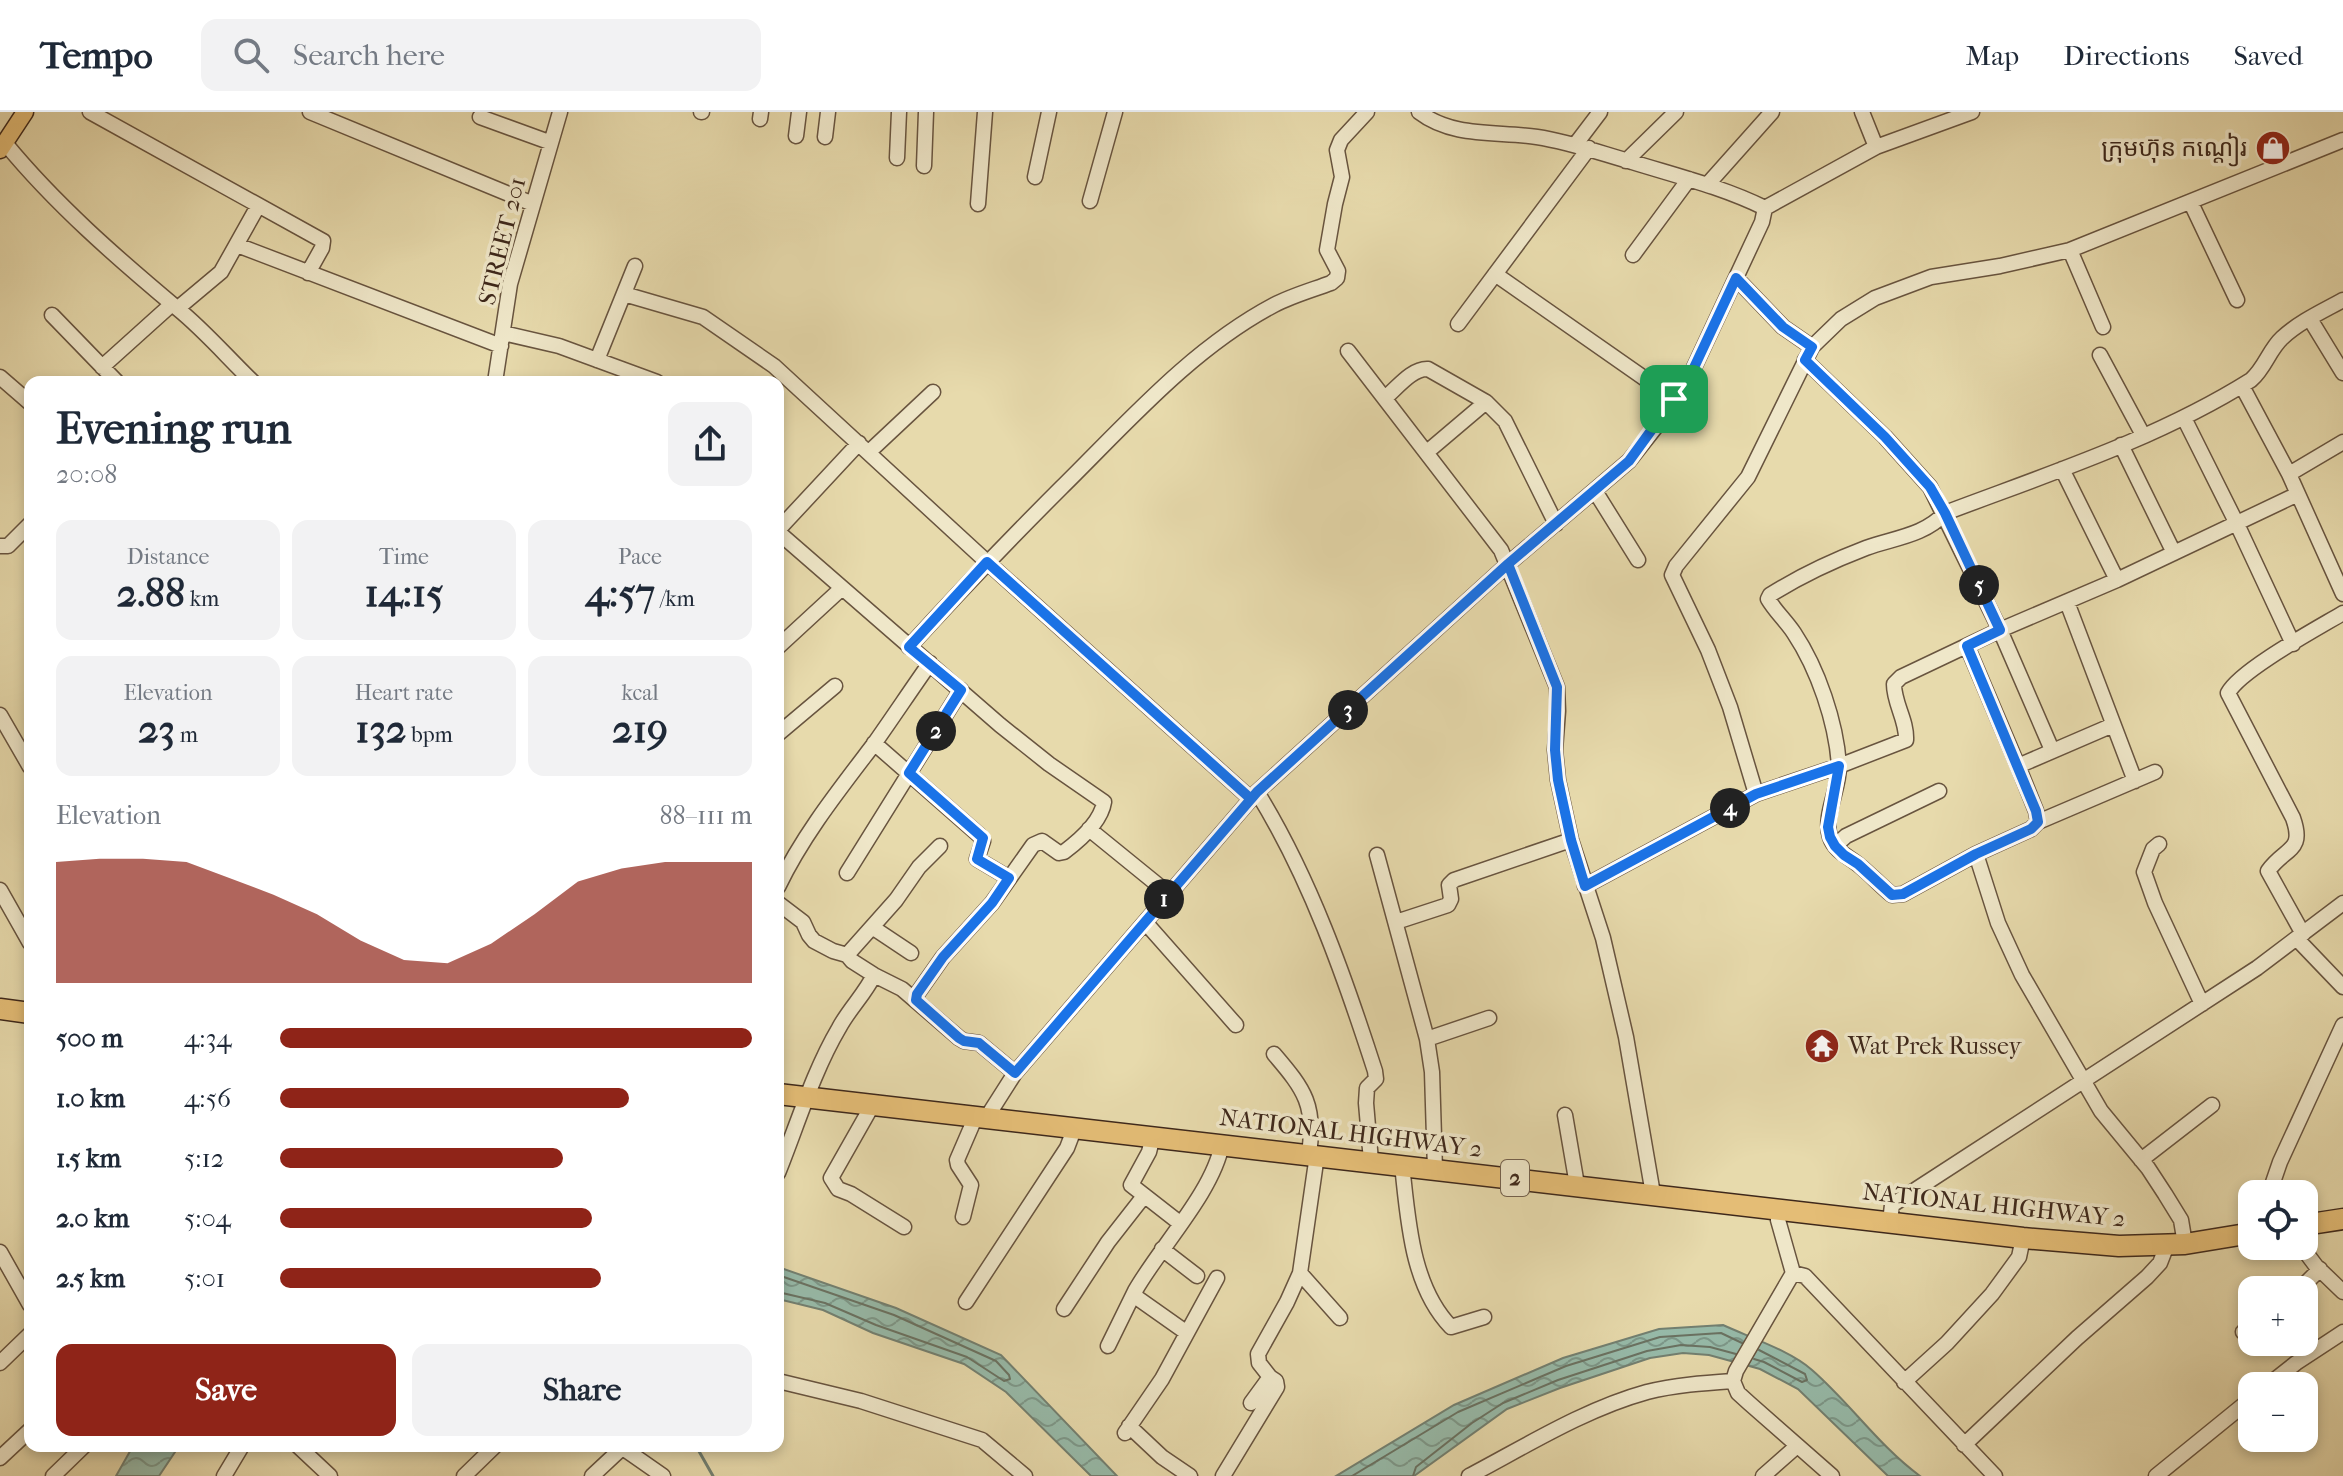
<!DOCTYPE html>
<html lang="en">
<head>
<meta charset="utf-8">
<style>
  :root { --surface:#fff; --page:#f2f2f3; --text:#1f2937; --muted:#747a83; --line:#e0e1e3; --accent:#8f2418 }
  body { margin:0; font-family:"IM FELL French Canon","Noto Sans Khmer",serif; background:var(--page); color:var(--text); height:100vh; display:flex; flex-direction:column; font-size:30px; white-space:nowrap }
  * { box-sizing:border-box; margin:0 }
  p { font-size:26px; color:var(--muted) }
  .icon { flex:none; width:44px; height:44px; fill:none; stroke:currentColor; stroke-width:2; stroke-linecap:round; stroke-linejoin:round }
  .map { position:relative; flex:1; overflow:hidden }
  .details { position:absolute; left:24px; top:264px; width:760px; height:1076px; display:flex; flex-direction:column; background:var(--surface); border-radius:16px; box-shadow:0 4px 12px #0003 }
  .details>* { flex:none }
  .buttons { position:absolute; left:2238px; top:1068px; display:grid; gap:16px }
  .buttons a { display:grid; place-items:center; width:80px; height:80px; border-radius:16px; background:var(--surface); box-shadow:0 4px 12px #0003; font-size:40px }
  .pin { position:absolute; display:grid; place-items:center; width:68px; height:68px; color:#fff; margin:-34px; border-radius:16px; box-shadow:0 4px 12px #0006 }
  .km { position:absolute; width:40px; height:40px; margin:-20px; border-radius:50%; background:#222; color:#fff; font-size:22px; line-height:40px; text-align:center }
  .round { display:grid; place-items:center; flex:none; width:84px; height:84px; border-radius:16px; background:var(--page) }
  .headline { display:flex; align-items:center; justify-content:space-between; height:136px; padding:0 32px }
  h1 { font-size:44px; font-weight:800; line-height:60px }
  .figures { display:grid; grid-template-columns:repeat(3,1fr); gap:12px; height:136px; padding:8px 32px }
  .figures div { display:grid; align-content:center; border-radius:16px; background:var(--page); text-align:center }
  .figures b { font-size:40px; font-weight:800 }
  .figures small { font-size:22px; font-weight:400 }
  .figures p { font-size:22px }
  .chart { height:224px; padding:16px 32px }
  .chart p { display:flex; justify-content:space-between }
  .chart svg { width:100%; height:144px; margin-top:8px; fill:var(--accent); opacity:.7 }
  .primary-button { display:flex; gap:16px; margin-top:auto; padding:16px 32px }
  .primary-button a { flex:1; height:92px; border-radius:16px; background:var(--accent); color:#fff; font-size:32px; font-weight:800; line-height:92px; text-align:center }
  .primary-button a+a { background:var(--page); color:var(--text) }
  ul { padding:0 32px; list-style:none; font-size:26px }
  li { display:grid; grid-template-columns:128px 96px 1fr; align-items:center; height:60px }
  li i { height:20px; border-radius:10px; background:var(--accent) }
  header { display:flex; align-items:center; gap:48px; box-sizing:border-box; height:112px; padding:0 40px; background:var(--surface); border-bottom:2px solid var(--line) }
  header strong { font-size:38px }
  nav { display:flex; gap:44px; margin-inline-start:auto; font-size:28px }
  .search { width:560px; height:72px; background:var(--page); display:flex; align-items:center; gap:20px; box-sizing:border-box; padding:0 28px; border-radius:16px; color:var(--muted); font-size:30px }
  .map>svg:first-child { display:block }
  .water { fill:url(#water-waves); stroke:#738071; stroke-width:2 }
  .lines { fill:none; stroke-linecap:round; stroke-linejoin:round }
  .shore { stroke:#6a7262; stroke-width:2 }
  .stream { stroke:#738071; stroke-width:3 }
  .minor-casing { stroke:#68543f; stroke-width:17 }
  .major-casing { stroke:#3e281b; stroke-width:19 }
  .highway-casing { stroke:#3e281b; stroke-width:23 }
  .minor { stroke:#efe7c9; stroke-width:14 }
  .major { stroke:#e4bd76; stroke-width:16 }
  .highway { stroke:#e4bd76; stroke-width:20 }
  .route-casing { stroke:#fff; stroke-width:16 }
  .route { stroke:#1a73e8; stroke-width:10 }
  .labels { text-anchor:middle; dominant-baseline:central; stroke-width:7; stroke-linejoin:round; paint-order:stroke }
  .shield { fill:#efe7c9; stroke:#73614f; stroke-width:2 }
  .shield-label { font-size:22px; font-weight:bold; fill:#3e281b }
  .poi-label { font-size:24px; fill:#3e281b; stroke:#efe7c9; text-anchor:end }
  .street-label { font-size:24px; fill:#3e281b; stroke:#efe7c9 }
</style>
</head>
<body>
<header>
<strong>Tempo</strong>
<div class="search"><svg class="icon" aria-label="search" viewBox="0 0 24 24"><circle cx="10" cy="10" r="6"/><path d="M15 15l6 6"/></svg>Search here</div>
<nav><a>Map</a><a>Directions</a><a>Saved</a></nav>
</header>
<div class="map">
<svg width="2343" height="1364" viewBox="0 0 2343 1364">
  <defs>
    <pattern id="water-waves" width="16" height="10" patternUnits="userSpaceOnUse" patternTransform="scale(2)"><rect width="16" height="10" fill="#97bbaa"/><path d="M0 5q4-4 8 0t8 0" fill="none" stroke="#7d988a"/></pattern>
  </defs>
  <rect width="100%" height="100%" fill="#e7daac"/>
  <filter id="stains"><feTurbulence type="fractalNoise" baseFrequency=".0025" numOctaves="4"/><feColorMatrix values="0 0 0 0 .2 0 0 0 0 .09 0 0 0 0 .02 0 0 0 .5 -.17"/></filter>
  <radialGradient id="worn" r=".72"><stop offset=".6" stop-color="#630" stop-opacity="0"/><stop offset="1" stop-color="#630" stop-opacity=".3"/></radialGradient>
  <path class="water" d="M778 1155 896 1196 1001 1243 1117 1364H1091L1006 1280 964 1252 873 1221 823 1198 778 1187Z
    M1723 1213C1749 1225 1791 1239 1812 1258 1850 1291 1879 1334 1920 1364H1888L1798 1277 1760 1257 1709 1243 1683 1241 1650 1246 1560 1276 1507 1297 1414 1364H1336L1454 1293 1563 1246 1659 1217Z
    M133 1334H179L159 1364H116Z"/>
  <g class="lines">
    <path class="shore" d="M778 1163 894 1203 996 1249 1009 1263 1010 1267 1004 1269 967 1245 876 1213 825 1191 778 1180
      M1754 1247 1764 1250 1802 1270 1807 1268 1805 1262 1759 1238
      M1352 1364 1458 1300 1566 1254 1660 1225 1721 1221 1742 1231
      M1413 1364 1416 1355 1472 1311 1503 1291 1558 1268 1647 1239 1681 1233 1710 1235 1736 1242"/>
    <path class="stream" d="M696 1334 713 1364"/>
    <g class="minor-casing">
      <path id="minor" d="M90 0 323 129 322 136 308 161
        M310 0 533 92
        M701 0H702
        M1419 0C1453 26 1497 19 1537 25 1570 30 1600 41 1632 50 1677 64 1722 75 1765 96L1876 35 1972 0
        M1862 0 1876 35
        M480 5 549 30
        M760 7 761 0
        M796 24 799 0
        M825 25 828 0
        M5 31C55 92 117 146 178 197 205 219 228 246 253 270
        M1575 33 1600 0
        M897 46 899 0
        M1626 49 1676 0
        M924 54 926 0
        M1035 65 1049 0
        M1707 73 1772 0
        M1090 89 1115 0
        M2191 91 2237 188
        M978 92 985 0
        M237 133 501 234
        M2070 138 2103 215
        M1633 143 1689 67
        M1495 162 1674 287
        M1736 166 1783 215 1812 235
        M624 182 703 205 774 254 987 450 1251 687
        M178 196 221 160 258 94
        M52 203 117 270
        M2310 207 2343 261
        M1458 212 1589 36
        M503 221 559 234 657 270
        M1348 239 1501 438 1557 575 1558 599 1555 638 1558 668 1571 728 1603 826 1626 925 1653 1082
        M2100 243 2143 323
        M597 248 635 154
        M1805 248 1885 325 1930 375 2000 518 2052 638
        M102 255 172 192
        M0 265 30 291
        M495 270 510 172 560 0
        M2242 274 2289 362 2343 482
        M1385 286C1397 276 1412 256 1428 257L1486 290
        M2184 306 2237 412 2293 532
        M2121 333 2174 441
        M869 340 933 280
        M1427 340 1486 290 1505 309 1556 412
        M2062 357 2117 468
        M2289 362 2343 330
        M1595 379 1638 448
        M778 418 859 331
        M778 420 1000 613 1049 652 1104 690C1101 710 1080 728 1064 740L1059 741 1042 729 1033 733 992 791 943 845 917 882 916 888
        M0 434H8L30 412
        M2067 490 2135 669
        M1967 534 2018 654 2036 699 2038 710
        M778 535 842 476
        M909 535C958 481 1009 428 1061 376 1127 311 1191 237 1274 193 1291 184 1312 178 1331 171L1337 166 1338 159 1327 138 1335 92 1342 65 1337 38 1341 28 1367 0
        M0 603 30 655
        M778 622 835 574
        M874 631 979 723 983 729 977 747 1009 766
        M2018 654 2113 613
        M2155 660 2038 710 2031 717 1976 742 1903 782 1892 783C1881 774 1871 763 1860 754 1850 745 1835 740 1830 725 1823 703 1840 676 1839 653 1836 610 1818 557 1794 521 1786 509 1775 499 1768 487L1770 483C1800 464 1832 449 1866 436 1893 426 1924 424 1945 401 2048 362 2157 327 2251 268 2265 256 2269 238 2282 226 2299 210 2323 199 2343 188
        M1257 680C1310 766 1344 863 1375 959L1376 967 1367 976 1366 991 1371 1049
        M1756 682 1730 595 1708 538 1672 463 1676 454 1748 365 1812 235 1841 207 1875 186 1931 165 2000 154 2070 138 2343 28
        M1089 717 1169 782
        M2159 732 2153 737 2144 760 2155 791 2202 892
        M1835 734 1846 724 1939 679
        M1976 742 1998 811 2022 863 2101 999 2148 1056 2165 1082 2181 1108 2185 1132
        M1377 743 1427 927 1432 960 1435 1058
        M847 761 961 578
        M1585 774 1756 682 1839 654 1906 628C1907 608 1894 592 1894 572L1901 565 2000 518 2117 468 2298 382
        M778 775C803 723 839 678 874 632 893 605 911 578 930 551
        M0 778 30 831
        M778 791 803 810 809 823 814 829 833 839 847 843 852 849 874 863 902 877 959 926 964 929 979 931 1015 961
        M1145 810 1236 913
        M1396 810 1448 793 1451 787 1449 773 1454 768 1571 728
        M872 815 911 841
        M2303 822 2268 759C2285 735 2305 740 2293 706L2228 581C2240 558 2318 516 2343 501
        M2297 827 2343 875
        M847 843 896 788 919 755 940 734
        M1427 927 1489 906
        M1274 942C1305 978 1316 994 1309 1042
        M873 992 831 1066 838 1077 851 1082 904 1115
        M1565 1003 1577 1073
        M987 1005 1015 961 1257 680 1508 452 1629 349 1659 311 1691 262 1762 110 1765 96
        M1153 1024 1149 1040 1131 1073 1181 1112
        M2141 1048 2212 993
        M1402 1053C1408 1106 1411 1174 1451 1215L1484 1205
        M778 1061C797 1014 813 960 839 916 849 897 865 882 874 863
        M2269 1082 2280 1050 2343 913
        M963 1105 971 1073 958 1053 957 1048 976 1004
        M1890 1109 1892 1093 2257 856 2343 791
        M2301 1134 2316 1154 2343 1180
        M1162 1137 1197 1164
        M0 1140 30 1193
        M1300 1161 1340 1206
        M1793 1161 1805 1164 1995 1364
        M2299 1178 2320 1157
        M966 1190 1067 1036 1075 1015
        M1064 1197 1108 1130 1144 1084
        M2243 1220 2252 1213
        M1187 1221 1217 1166
        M1108 1234 1135 1179
        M0 1251 30 1222
        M778 1269 861 1289 982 1328 1025 1364
        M1733 1269 1738 1281 1749 1291 1832 1364
        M1904 1270 1947 1231 1992 1182 2019 1145 2023 1126
        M2267 1274 2296 1251 2343 1220
        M1251 1291 1270 1265 1259 1251 1258 1242 1287 1190 1300 1161 1317 1043
        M1129 1314 1162 1345 1190 1364
        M1125 1321 1162 1267 1187 1221 1136 1185 1135 1179C1160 1135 1213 1080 1222 1032
        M1964 1333 2077 1226 2147 1165 2160 1151 2167 1133
        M298 1334 330 1364
        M620 1334 663 1364
        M0 1346 30 1318
        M53 1364 84 1334
        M224 1364 242 1334
        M464 1364 495 1334
        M592 1364 622 1336
        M1223 1364 1277 1275 1276 1269 1270 1265
        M1469 1364C1526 1334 1585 1297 1647 1280 1675 1273 1704 1271 1733 1269L1736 1259 1793 1161 1778 1108 1779 1097
        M1763 1364 1797 1334
        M2156 1364 2252 1286"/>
    </g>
    <g class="major-casing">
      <path id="major" d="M0 38 25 0"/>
    </g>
    <g class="highway-casing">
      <path id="highway" d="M0 897 30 901
        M778 982 2023 1126 2119 1134 2185 1132 2252 1121
        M2304 1113 2343 1107"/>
    </g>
    <use href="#minor" class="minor"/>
    <use href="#major" class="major"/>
    <use href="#highway" class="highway"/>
  </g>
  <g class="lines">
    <g class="route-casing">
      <path id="route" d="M1674 287 1629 349 1508 452 1257 680 1015 961 979 931 964 929 959 926 916 888 917 882 943 845 992 791 1009 766 977 747 983 726 909 661 961 578 909 535 987 450 1251 687 1257 680 1508 452 1557 575 1555 638 1558 668 1571 728 1585 774 1756 682 1839 654 1828 715 1830 725 1835 734 1844 743 1858 752 1892 783 1903 782 1976 742 2031 717 2038 710 2036 699 1967 534 2000 518 1945 401 1930 375 1885 325 1805 248 1812 235 1783 215 1736 166 1691 262 1674 287"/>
    </g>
    <use href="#route" class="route"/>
  </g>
  <defs>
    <g id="shop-disc" transform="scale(1.8)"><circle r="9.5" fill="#8f2418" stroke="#efe7c9"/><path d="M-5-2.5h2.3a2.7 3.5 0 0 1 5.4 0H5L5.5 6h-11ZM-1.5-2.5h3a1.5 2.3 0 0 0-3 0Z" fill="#fff"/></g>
    <g id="temple-disc" transform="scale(1.8)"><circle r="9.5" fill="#8f2418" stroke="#efe7c9"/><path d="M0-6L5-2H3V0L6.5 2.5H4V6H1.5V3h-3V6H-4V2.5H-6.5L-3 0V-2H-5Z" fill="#fff"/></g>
  </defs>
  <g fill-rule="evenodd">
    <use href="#shop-disc" x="2273" y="36"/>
    <use href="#temple-disc" x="1822" y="934"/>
  </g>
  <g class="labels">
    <rect class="shield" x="1501" y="1048" width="28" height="36" rx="6"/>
    <g class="shield-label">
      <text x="1515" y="1066">2</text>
    </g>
    <g class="poi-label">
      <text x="2247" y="36">ក្រុមហ៊ុន កណ្តៀរ</text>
      <text x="1848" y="934" text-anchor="start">Wat Prek Russey</text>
    </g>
    <g class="street-label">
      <text transform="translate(502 129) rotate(-76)">STREET 201</text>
      <text transform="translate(1351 1021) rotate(7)">NATIONAL HIGHWAY 2</text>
      <text transform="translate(1994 1093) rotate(6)">NATIONAL HIGHWAY 2</text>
    </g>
  </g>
  <rect width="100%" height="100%" filter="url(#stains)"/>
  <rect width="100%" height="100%" fill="url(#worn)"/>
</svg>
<div class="buttons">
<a><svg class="icon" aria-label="locate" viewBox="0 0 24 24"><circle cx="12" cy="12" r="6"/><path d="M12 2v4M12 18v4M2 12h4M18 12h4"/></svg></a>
<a>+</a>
<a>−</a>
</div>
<div class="pin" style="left:1674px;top:287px;background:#1e9e55"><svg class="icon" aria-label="arrive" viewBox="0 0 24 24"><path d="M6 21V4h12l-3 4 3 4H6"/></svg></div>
<b class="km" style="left:1164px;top:787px">1</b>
<b class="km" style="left:936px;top:619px">2</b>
<b class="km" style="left:1348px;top:598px">3</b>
<b class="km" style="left:1730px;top:696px">4</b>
<b class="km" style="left:1979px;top:473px">5</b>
<section class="details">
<div class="headline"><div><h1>Evening run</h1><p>20:08</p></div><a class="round"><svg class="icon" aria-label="share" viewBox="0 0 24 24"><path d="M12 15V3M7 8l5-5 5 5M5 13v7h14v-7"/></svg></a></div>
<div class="figures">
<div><p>Distance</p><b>2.88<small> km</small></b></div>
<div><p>Time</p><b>14:15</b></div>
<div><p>Pace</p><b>4:57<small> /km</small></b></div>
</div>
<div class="figures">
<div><p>Elevation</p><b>23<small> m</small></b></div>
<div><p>Heart rate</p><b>132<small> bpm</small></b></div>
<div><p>kcal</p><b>219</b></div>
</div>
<div class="chart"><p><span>Elevation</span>88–111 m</p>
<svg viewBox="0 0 160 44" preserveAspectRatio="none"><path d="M0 44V7L10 6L20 6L30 7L40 12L50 17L60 23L70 31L80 37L90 38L100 32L110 23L120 13L130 9L140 7L150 7L160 7V44z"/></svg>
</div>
<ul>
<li><b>500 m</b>4:34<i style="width:100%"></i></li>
<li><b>1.0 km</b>4:56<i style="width:74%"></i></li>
<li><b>1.5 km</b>5:12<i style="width:60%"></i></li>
<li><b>2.0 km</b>5:04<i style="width:66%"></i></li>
<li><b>2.5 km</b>5:01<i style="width:68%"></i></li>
</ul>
<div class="primary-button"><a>Save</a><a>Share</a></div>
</section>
</div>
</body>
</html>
